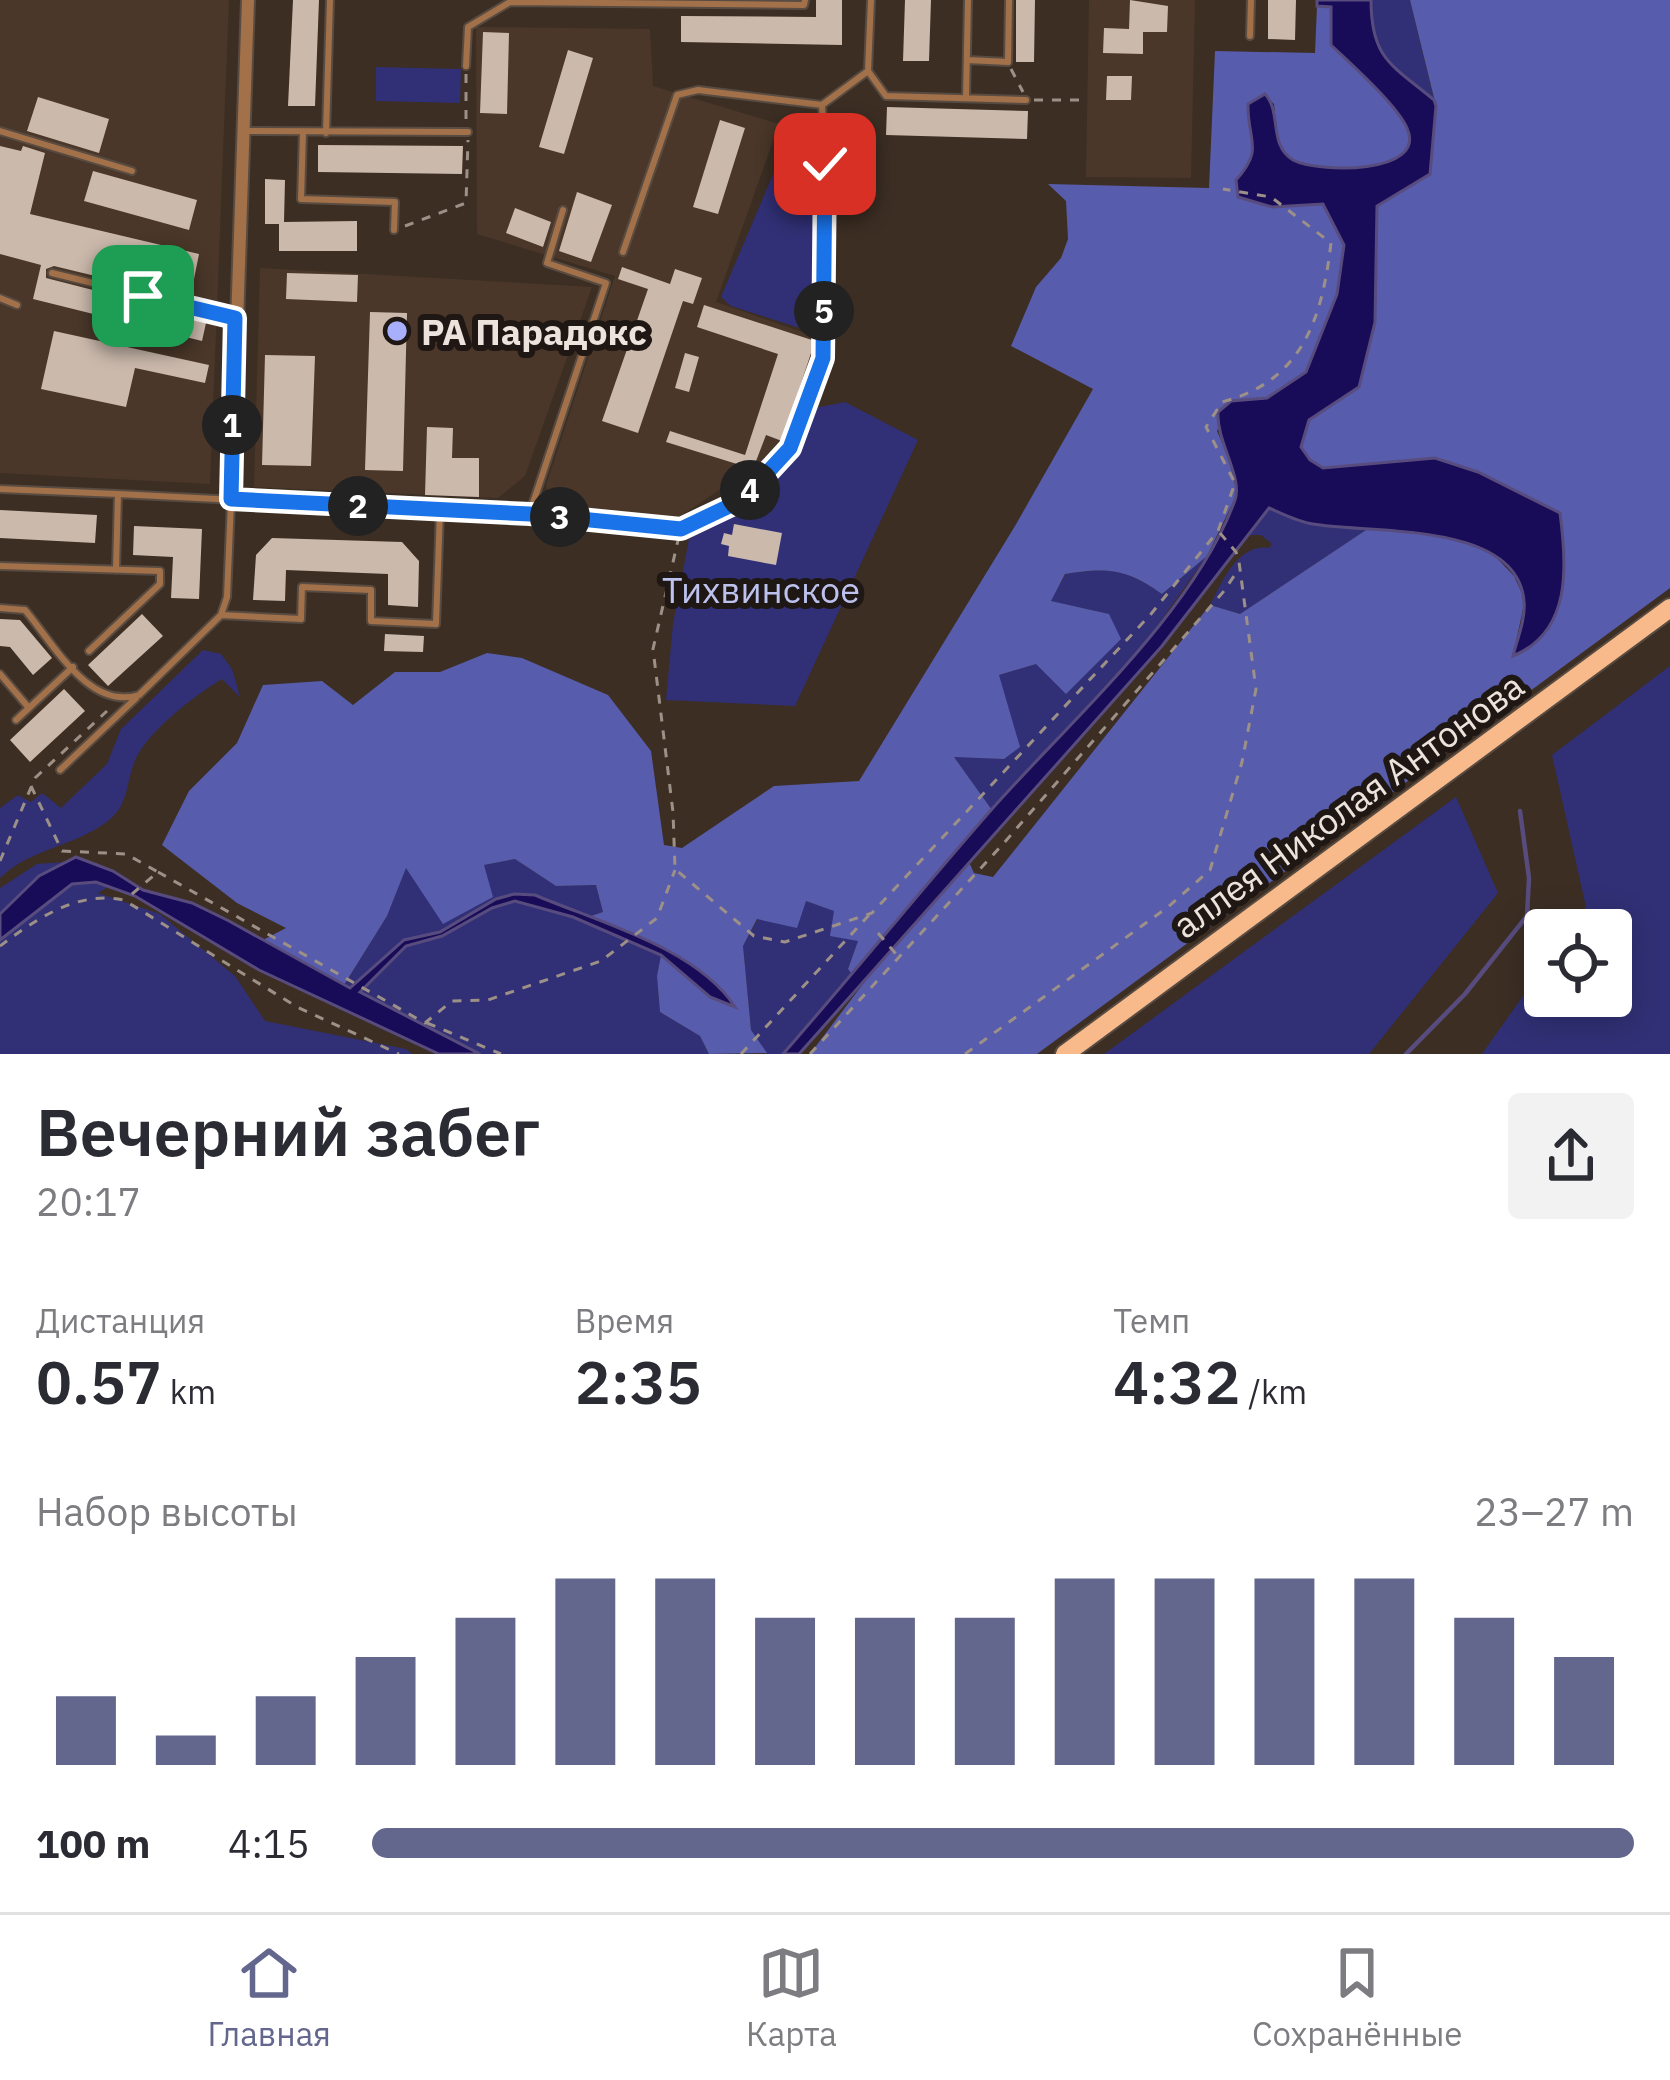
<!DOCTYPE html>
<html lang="ru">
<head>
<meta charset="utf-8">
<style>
  :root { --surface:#fff; --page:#f2f2f3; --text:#2b2b33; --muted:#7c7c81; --line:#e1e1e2; --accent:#63678d }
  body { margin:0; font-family:"IBM Plex Sans",sans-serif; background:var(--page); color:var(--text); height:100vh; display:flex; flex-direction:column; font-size:45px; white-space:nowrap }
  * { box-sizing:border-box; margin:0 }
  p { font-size:39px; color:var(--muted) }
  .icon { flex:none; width:66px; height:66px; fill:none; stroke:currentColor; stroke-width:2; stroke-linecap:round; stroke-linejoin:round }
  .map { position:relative; height:1054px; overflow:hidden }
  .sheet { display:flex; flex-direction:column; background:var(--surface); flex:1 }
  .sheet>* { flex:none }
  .controls { position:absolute; left:1524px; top:909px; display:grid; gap:24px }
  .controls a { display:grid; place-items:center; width:108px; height:108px; border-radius:12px; background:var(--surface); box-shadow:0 6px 30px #0003; font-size:60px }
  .pin { position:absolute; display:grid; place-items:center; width:102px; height:102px; color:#fff; margin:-51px; border-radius:24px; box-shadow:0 6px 18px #0006 }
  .km { position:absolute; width:60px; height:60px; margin:-30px; border-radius:50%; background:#222; color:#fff; font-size:33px; line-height:60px; text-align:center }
  .round { display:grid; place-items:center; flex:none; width:126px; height:126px; border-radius:12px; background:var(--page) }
  .summary { display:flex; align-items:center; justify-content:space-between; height:204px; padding:0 36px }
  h1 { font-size:66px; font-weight:600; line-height:90px }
  .stats { display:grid; grid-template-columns:repeat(3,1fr); gap:18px; height:204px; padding:12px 36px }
  .stats div { display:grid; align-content:center }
  .stats b { font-size:60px; font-weight:600 }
  .stats small { font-size:33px; font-weight:400 }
  .stats p { font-size:33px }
  .chart { height:336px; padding:24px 36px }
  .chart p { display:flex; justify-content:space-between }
  .chart svg { width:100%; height:216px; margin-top:12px; stroke:var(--accent); stroke-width:6 }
  ul { padding:0 36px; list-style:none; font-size:39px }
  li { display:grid; grid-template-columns:192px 144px 1fr; align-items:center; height:90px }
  li i { height:30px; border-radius:15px; background:var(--accent) }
  .menu { display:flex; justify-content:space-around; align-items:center; height:168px; border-top:3px solid var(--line); background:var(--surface); font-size:33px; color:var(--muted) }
  .menu a { display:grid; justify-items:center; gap:6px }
  .menu .active { color:var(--accent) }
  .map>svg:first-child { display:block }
  .built { fill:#4a3729 }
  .green { fill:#313076 }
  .forest { fill:#585cac }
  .water { fill:#180b57; stroke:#584c7f; stroke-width:3 }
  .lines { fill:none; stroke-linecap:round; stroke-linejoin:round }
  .stream { stroke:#584c7f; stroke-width:4.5 }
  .building { fill:#cbb9ac }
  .service-casing { stroke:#584b41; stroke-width:10 }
  .minor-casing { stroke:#584b41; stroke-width:16 }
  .primary-casing { stroke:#584b41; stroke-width:22 }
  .path { stroke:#9c9087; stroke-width:3; stroke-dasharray:9 9; stroke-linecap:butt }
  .service { stroke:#a27049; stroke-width:6 }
  .minor { stroke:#a27049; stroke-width:12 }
  .primary { stroke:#f8ba8b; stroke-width:18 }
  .route-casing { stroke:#fff; stroke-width:24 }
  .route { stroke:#1a73e8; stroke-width:15 }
  .poi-dot { fill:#a8b0fc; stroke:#1e1713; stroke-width:4.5 }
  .labels { text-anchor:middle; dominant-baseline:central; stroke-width:12; stroke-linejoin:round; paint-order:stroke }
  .poi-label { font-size:36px; font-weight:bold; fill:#ece3dc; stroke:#1e1713; text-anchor:start }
  .park-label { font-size:36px; fill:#bcc1ee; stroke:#1e1713 }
  .street-label { font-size:36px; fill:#ece3dc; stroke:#1e1713 }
</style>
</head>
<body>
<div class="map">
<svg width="1670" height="1054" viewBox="0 0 1670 1054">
  <rect width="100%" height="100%" fill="#3c2e23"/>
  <path class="built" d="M0 0H229L210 484 0 473Z
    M1089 0H1195L1191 178 1086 177Z
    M476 27 650 29 653 86 779 124 716 302 822 339 782 448 679 517 552 510 546 485 615 276 477 234Z
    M260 268 592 287 525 476 498 498 254 487Z"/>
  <path class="green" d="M1371 0H1410L1434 100C1392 65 1371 59 1371 0Z
    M376 67 461 69 460 103 376 101Z
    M813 162 818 169 812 258 815 325 812 332 731 306 721 297 777 165Z
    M845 402 918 440 795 706 666 700 673 624 689 539 765 493 808 429 815 408Z
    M1269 508 1308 524 1366 530 1240 614 1210 605C1222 582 1238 543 1269 548L1272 544 1261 535H1248Z
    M1207 556 1145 643 992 810 953 756 1004 759 999 675 1036 664 1109 614 1050 601 1066 574C1108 567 1127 569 1162 594Z
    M203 650 221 654 232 669 240 697 222 679C195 695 144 734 134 763 125 787 129 804 108 821 74 847 31 848 0 878V808L18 795 31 802 42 793 61 808 107 764 121 729Z
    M1670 666V1054H1482L1545 965V996H1611V930H1570L1586 907 1552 755Z
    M1456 797 1498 893 1369 1054H1104Z
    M515 859 556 886 596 885 603 912 588 917 535 895 496 899 440 932 404 940 351 988 344 985 387 916 406 867 483 865Z
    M66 862 39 876 0 914V888L37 864Z
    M82 881 111 885 98 893 160 914 235 976 265 1021 406 1049 412 1054H0V940L72 884Z
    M515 901 573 917 661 955 657 976 660 1012 700 1036 709 1054H480L359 992 406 946 442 936 492 908Z
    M806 901 835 911 858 941 848 969 851 973 783 1054H765L751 1031 743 946 758 919Z"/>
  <path class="forest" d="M1410 0H1670V588L1037 1054H810L872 972 968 860 974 873 993 877 1210 605 1240 614 1366 530 1418 531 1489 550 1514 576 1525 600 1513 655 1529 649 1559 513 1478 472 1435 458 1323 468 1310 460 1301 446 1309 421 1359 387 1375 322 1377 205 1430 174 1436 106Z
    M1317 6H1331V46C1350 62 1399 107 1408 129 1419 157 1375 168 1356 170 1336 173 1310 164 1290 159L1278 141 1274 104 1265 95 1248 122C1256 148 1255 159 1236 180L1272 207 1323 204 1344 245 1337 294 1306 372 1267 398 1231 401 1217 431 1229 458 1237 494 1207 556 1162 594C1127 569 1108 567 1065 574L1051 601 1109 614 1121 639 1066 694 1036 664 999 675 1020 747 1004 759 954 757 992 810 851 973 848 969 858 941 830 936 834 911 806 901 797 928 757 919 743 946 751 1030 767 1053 709 1054 700 1036 660 1012 657 976 661 955 710 997 658 946 588 917 603 912 596 885 556 886 515 859 484 865 493 897 443 924 406 868 387 916 344 985 261 941 286 928 237 903 162 845 189 791 237 743 263 685 322 681 353 705 395 672H440L487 653 522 658 608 695 651 751 664 845 682 848 774 786 859 781 1015 526 1093 389 1011 346 1036 287 1061 258 1068 239 1066 201 1048 184 1209 188 1215 51 1315 53Z"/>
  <path class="water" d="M1317 0H1371C1371 59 1392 65 1434 100L1436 106 1430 174 1377 206 1375 322 1359 387 1309 420 1301 447 1310 460 1323 468 1435 458 1478 472 1560 513C1567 565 1572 632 1513 656 1517 640 1526 618 1524 601 1517 520 1368 534 1313 524 1298 522 1283 514 1269 508L1162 646 799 1054H783C854 973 921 890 992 809 1070 721 1195 611 1235 500 1243 477 1216 441 1218 412L1231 401 1267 398 1306 372 1337 294 1344 245 1323 204 1272 207 1238 197 1236 180C1265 148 1247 141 1248 104L1265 94C1282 112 1268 145 1293 160 1317 173 1428 175 1407 128 1397 105 1351 64 1331 45V7L1317 6Z
    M76 857 113 871 143 890 192 903 229 921 350 988 404 940 440 932 496 899 514 894 535 895C598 922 697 948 735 1007L710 997 661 955 573 917 515 901 492 908 442 936 406 946 360 992 480 1054H439L259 970 135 896 96 882 72 884 0 940V914L39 876Z"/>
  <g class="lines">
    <path class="stream" d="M1406 1054 1465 994 1527 916 1529 878 1520 811"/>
  </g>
  <path class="building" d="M293 0H319L315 106H288Z
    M816 0H842V45L681 42V16L816 17Z
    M905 0H931L929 61H903Z
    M1016 0H1035L1034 62H1016Z
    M1130 0 1168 6 1167 32H1143V54L1103 53 1104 28 1129 29Z
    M1268 0H1296L1295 40 1268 39Z
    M483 32 509 33 507 114 480 113Z
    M568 50 593 58 564 154 539 147Z
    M1107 76H1132L1131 100H1106Z
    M38 97 109 119 99 153 27 131Z
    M887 107 1028 111 1027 139 886 135Z
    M720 120 745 128 718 214 693 207Z
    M318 145 463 146 462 174 318 172Z
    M0 146 21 151 23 146 45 153 30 214 199 254 190 299 54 266 46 269V278L187 314 186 318 206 323 202 341 33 299 41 265 0 254Z
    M93 171 197 200 189 230 84 201Z
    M265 179 285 180 284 222 357 221V251H279V224H265Z
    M577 192 612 205 591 262 559 251Z
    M515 208 551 222 543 247 506 233Z
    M622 267 670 284 675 269 702 278 693 304 683 301 638 433 602 421 648 289 618 279Z
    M287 273 358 275 357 302 286 299Z
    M704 305 815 341 782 441 766 435 753 469 666 442 670 431 745 455 778 354 697 327Z
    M370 312 407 313 403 471 365 470Z
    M54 331 209 365 205 383 135 368 126 407 41 389Z
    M685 353 699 357 689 392 675 388Z
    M265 355 315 356 311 466 262 465Z
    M427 427 453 428 452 458H479V497L425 495Z
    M0 510 97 515 95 543 0 538Z
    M734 524 782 533 776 565 728 556 729 546 721 544 724 533 732 535Z
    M134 526 202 529 199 599 171 598 173 557 133 555Z
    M272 538 402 542 419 561 418 607 388 605V574L286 570 285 601 253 600 256 555Z
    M142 614 163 636 108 686 88 665Z
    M0 619 20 620 52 658 33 675 10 647 0 646Z
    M385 634 424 636 423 652 384 651Z
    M64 689 85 711 30 762 10 740Z"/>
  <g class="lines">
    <g class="service-casing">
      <path id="service" d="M871 0 868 71 886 96 1026 100
        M1250 36 1251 0
        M967 60 1008 62 1009 0
        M466 66 468 27 510 2 804 5 805 0
        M966 98 968 0
        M0 131 132 171
        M246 131 468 132
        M303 132 301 199 395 202 394 230
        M326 133 330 0
        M623 252 677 95 698 90 822 105
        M52 273 235 318
        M0 298 17 305
        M0 489 118 494
        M529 515 606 283 547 263 563 210
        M0 566 160 571V584L89 651
        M116 570 118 494 529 515 681 528 742 500 790 448 823 359 825 164 822 105 868 71
        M0 608 25 610C53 643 89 711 139 695L221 615 227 597 231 502
        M221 615 301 619 302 587 371 590V621L436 624 440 510
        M0 674 29 708
        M16 720 73 667
        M60 770 136 698"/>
    </g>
    <g class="minor-casing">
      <path id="minor" d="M231 499 248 0"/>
    </g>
    <g class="primary-casing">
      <path id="primary" d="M1065 1054 1670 608"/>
    </g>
    <path class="path" d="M1011 69 1023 92
      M466 74V124
      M1034 100H1087
      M405 226 466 203 468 140
      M679 536 653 649 673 812 675 869 754 936 785 942 872 913 1151 614 1218 531 1235 483 1206 427 1222 402C1303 381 1322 318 1331 243L1271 197 1223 189
      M31 786 62 851 126 854 158 872 126 899
      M0 861 35 778 107 711
      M158 872 425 1023 452 1001 488 1000 601 961 657 918 675 870
      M878 933 896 954
      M0 946C35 920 77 890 124 900L297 1007 399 1054
      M427 1023 501 1054
      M741 1054 870 914
      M810 1054 1003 844 1224 591 1238 570
      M965 1054 1168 907 1210 870 1242 762 1256 689 1239 562 1236 552 1220 533"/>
    <use href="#service" class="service"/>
    <use href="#minor" class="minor"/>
    <use href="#primary" class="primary"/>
  </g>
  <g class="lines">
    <g class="route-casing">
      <path id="route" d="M143 296 235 318 231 499 530 514 681 529 742 500 790 448 823 358 825 164"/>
    </g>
    <use href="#route" class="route"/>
  </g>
  <circle class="poi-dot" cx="397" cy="331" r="12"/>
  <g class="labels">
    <g class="poi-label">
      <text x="421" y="331">РА Парадокс</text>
    </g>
    <g class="park-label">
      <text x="761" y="589">Тихвинское</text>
    </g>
    <g class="street-label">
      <text transform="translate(1348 805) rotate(-36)">аллея Николая Антонова</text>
    </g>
  </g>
</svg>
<div class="controls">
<a><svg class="icon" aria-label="locate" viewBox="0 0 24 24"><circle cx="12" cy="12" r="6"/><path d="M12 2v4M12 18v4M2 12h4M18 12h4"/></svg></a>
</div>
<div class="pin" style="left:143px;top:296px;background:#1e9e55"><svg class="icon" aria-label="arrive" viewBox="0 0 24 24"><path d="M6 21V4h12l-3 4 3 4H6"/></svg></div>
<div class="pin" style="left:825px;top:164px;background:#d93025"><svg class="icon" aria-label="check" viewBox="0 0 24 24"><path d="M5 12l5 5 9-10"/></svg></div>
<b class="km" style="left:232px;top:425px">1</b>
<b class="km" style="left:358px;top:506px">2</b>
<b class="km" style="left:560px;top:517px">3</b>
<b class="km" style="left:750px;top:490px">4</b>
<b class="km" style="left:824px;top:311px">5</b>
</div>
<section class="sheet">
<div class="summary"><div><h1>Вечерний забег</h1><p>20:17</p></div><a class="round"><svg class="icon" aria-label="share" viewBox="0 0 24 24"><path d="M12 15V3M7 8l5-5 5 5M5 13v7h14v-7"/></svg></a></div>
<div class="stats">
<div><p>Дистанция</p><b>0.57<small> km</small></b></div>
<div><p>Время</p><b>2:35</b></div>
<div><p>Темп</p><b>4:32<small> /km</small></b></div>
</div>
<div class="chart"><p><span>Набор высоты</span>23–27 m</p>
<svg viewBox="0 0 160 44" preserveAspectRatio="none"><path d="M5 44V30M15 44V38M25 44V30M35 44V22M45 44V14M55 44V6M65 44V6M75 44V14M85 44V14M95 44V14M105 44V6M115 44V6M125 44V6M135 44V6M145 44V14M155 44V22"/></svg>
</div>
<ul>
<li><b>100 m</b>4:15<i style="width:100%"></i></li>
</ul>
</section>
<nav class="menu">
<a class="active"><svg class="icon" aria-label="home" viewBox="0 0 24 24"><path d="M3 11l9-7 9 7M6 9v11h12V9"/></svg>Главная</a>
<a><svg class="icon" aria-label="map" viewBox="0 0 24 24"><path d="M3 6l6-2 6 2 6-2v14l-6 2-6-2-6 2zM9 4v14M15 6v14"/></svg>Карта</a>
<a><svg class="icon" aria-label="saved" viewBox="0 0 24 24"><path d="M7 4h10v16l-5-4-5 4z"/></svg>Сохранённые</a>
</nav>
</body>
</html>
